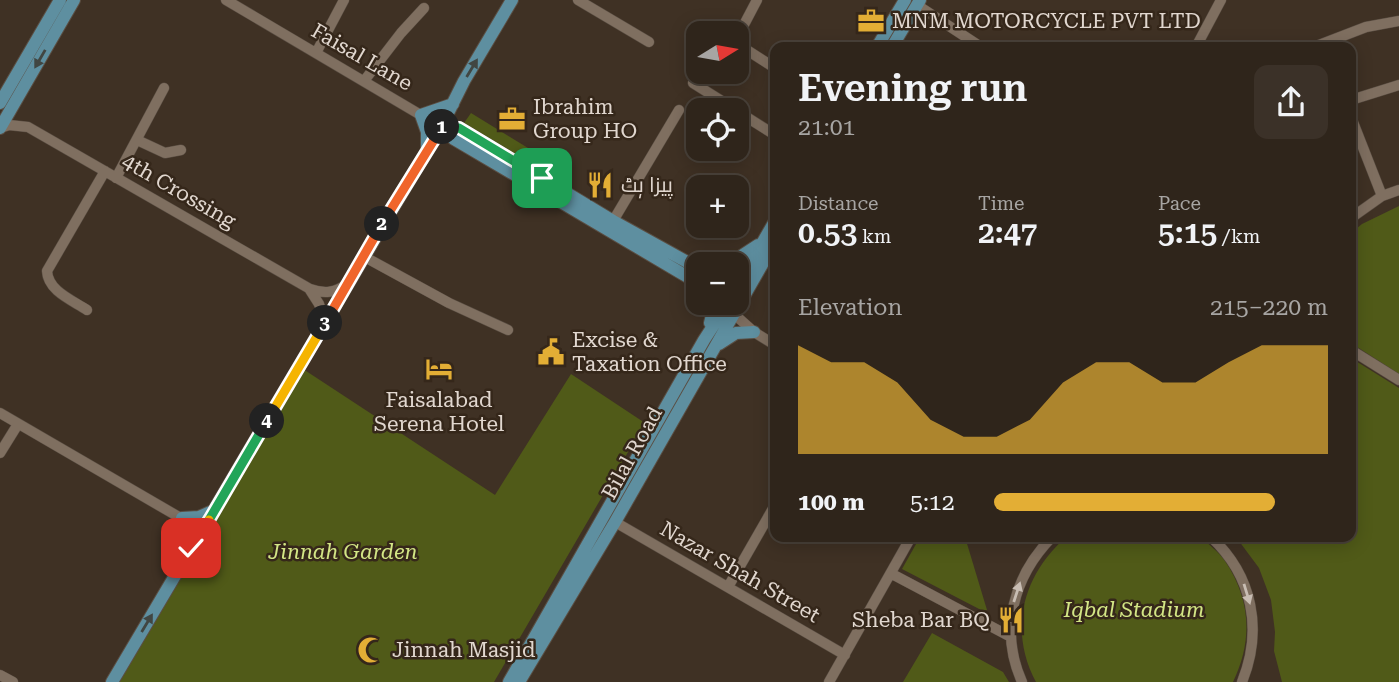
<!DOCTYPE html>
<html lang="en">
<head>
<meta charset="utf-8">
<style>
  :root { --surface:#2f251b; --page:#3b3128; --text:#f1f3f6; --muted:#a7a5a3; --line:#4a423a; --accent:#e3ae35 }
  body { margin:0; font-family:"Roboto Serif",Cairo,serif; background:var(--page); color:var(--text); height:100vh; display:flex; flex-direction:column; font-size:26px; white-space:nowrap }
  * { box-sizing:border-box; margin:0 }
  p { font-size:23px; color:var(--muted) }
  .icon { flex:none; width:38px; height:38px; fill:none; stroke:currentColor; stroke-width:2; stroke-linecap:round; stroke-linejoin:round }
  .map { position:relative; flex:1; overflow:hidden }
  .panel { position:absolute; left:770px; top:42px; width:586px; height:500px; display:flex; flex-direction:column; background:var(--surface); border-radius:14px; box-shadow:0 4px 18px #0003,0 0 0 2px var(--line) }
  .panel>* { flex:none }
  .needle { width:46px; rotate:79deg }
  .controls { position:absolute; left:686px; top:21px; display:grid; gap:14px }
  .controls a { display:grid; place-items:center; width:63px; height:63px; border-radius:14px; background:var(--surface); box-shadow:0 4px 18px #0003,0 0 0 2px var(--line); font-size:35px }
  .pin { position:absolute; display:grid; place-items:center; width:60px; height:60px; color:#fff; margin:-30px; border-radius:14px; box-shadow:0 4px 10px #0006 }
  .km { position:absolute; width:35px; height:35px; margin:-18px; border-radius:50%; background:#222; color:#fff; font-size:19px; line-height:35px; text-align:center }
  .round { display:grid; place-items:center; flex:none; width:74px; height:74px; border-radius:14px; background:var(--page) }
  .summary { display:flex; align-items:center; justify-content:space-between; height:119px; padding:0 28px }
  h1 { font-size:38px; font-weight:600; line-height:52px }
  .stats { display:grid; grid-template-columns:repeat(3,1fr); gap:10px; height:119px; padding:7px 28px }
  .stats div { display:grid; align-content:center }
  .stats b { font-size:30px; font-weight:600 }
  .stats small { font-size:19px; font-weight:400 }
  .stats p { font-size:19px }
  .chart { height:196px; padding:14px 28px }
  .chart p { display:flex; justify-content:space-between }
  .chart svg { width:100%; height:126px; margin-top:7px; fill:var(--accent); opacity:.7 }
  ul { padding:0 28px; list-style:none; font-size:23px }
  li { display:grid; grid-template-columns:112px 84px 1fr; align-items:center; height:52px }
  li i { height:18px; border-radius:9px; background:var(--accent) }
  .map>svg:first-child { display:block }
  .green { fill:#505a18 }
  .lines { fill:none; stroke-linecap:round; stroke-linejoin:round }
  .minor-casing { stroke:#5a4e43; stroke-width:11 }
  .major-casing { stroke:#5a4e43; stroke-width:14 }
  .minor { stroke:#7f6f60; stroke-width:10 }
  .major { stroke:#5e8fa0; stroke-width:12 }
  .oneway { fill:#414642 }
  .oneway2 { fill:#c8bdb3 }
  .split-1-casing { stroke:#fff; stroke-width:14 }
  .split-2-casing { stroke:#fff; stroke-width:14 }
  .split-3-casing { stroke:#fff; stroke-width:14 }
  .split-4-casing { stroke:#fff; stroke-width:14 }
  .split-5-casing { stroke:#fff; stroke-width:14 }
  .split-6-casing { stroke:#fff; stroke-width:14 }
  .split-1 { stroke:#22a559; stroke-width:9 }
  .split-2 { stroke:#f0652b; stroke-width:9 }
  .split-3 { stroke:#f0652b; stroke-width:9 }
  .split-4 { stroke:#f5b400; stroke-width:9 }
  .split-5 { stroke:#22a559; stroke-width:9 }
  .split-6 { stroke:#f5b400; stroke-width:9 }
  .labels { text-anchor:middle; dominant-baseline:central; stroke-width:5; stroke-linejoin:round; paint-order:stroke }
  .poi-label { font-size:21px; fill:#e1d7cf; stroke:#35271a; text-anchor:start }
  .street-label { font-size:21px; fill:#e1d7cf; stroke:#35271a }
  .park-label { font-size:21px; font-style:italic; fill:#d3e685; stroke:#35271a }
</style>
</head>
<body>
<div class="map">
<svg width="1399" height="682" viewBox="0 0 1399 682">
  <rect width="100%" height="100%" fill="#3f3124"/>
  <path class="green" d="M471 113 546 159 541 169 464 123Z
    M1399 206V374L1351 343V233L1362 224Z
    M1351 358 1399 388V682H1282L1274 651 1275 632 1271 600 1259 568 1236 537H1351Z
    M300 367 495 495 571 374 645 423 494 682H117Z
    M920 537H965L987 610 983 611 902 569Z
    M1066 537H1201C1209 545 1219 552 1225 561 1251 600 1253 640 1233 682H1036C1008 630 1023 575 1066 537Z
    M932 633 1003 672 1009 682H903Z"/>
  <g class="lines">
    <g class="minor-casing">
      <path id="minor" d="M226 0 441 127
        M578 0 649 42
        M917 5 981 47
        M737 38 757 0
        M737 42 739 45 775 68
        M1196 47 1221 0
        M1314 47 1366 27 1399 21
        M316 53 344 0
        M364 81 401 33 424 8
        M693 83 736 110
        M1351 100 1399 85
        M737 111 775 135
        M1351 117 1382 196
        M0 128 9 125 28 127 310 289C324 294 335 293 347 284
        M137 140 165 153 181 150
        M116 178 164 88
        M1351 218 1382 196 1399 190
        M613 221 679 110
        M363 256 449 303 508 330
        M310 290 319 304 325 323
        M87 310C72 300 48 291 47 271L105 171
        M734 314 754 332 775 345
        M1351 350 1399 380
        M0 413 203 531
        M0 453 18 424
        M615 522 845 655
        M1211 537C1253 576 1263 630 1242 682
        M892 574 1011 637
        M728 587 775 505
        M0 675 13 682
        M829 682 911 537
        M1022 682C999 630 1013 577 1052 537"/>
    </g>
    <g class="major-casing">
      <path id="major" d="M877 47 905 0
        M892 47 920 0
        M0 103 60 0
        M441 127 454 139 698 283
        M441 127 459 128 613 221 698 268
        M0 128 74 0
        M427 150V132L421 115 453 104
        M729 264 758 245
        M737 287 775 221
        M710 323 715 303
        M719 344 736 333 754 332
        M191 548 188 533 182 518 199 517 215 510
        M112 682 441 127 464 81 512 0
        M509 682 704 340 728 303
        M519 682 615 522 775 242"/>
    </g>
    <use href="#minor" class="minor"/>
    <use href="#major" class="major"/>
  </g>
  <defs><path id="oneway-solid" d="M-6-.8H1V-3.2L6.5 0L1 3.2V.8H-6Z" transform="scale(1.75)"/></defs>
  <g class="oneway">
    <use href="#oneway-solid" transform="translate(40 59) rotate(120)"/>
    <use href="#oneway-solid" transform="translate(472 68) rotate(-59)"/>
    <use href="#oneway-solid" transform="translate(147 623) rotate(-59)"/>
  </g>
  <g class="oneway2">
    <use href="#oneway-solid" transform="translate(1017 592) rotate(-72)"/>
    <use href="#oneway-solid" transform="translate(1247 594) rotate(73)"/>
  </g>
  <g class="lines">
    <g class="split-1-casing">
      <path id="split-1" d="M442 127 459 128 542 178"/>
    </g>
    <g class="split-2-casing">
      <path id="split-2" d="M382 224 442 127"/>
    </g>
    <g class="split-3-casing">
      <path id="split-3" d="M325 323 382 224"/>
    </g>
    <g class="split-4-casing">
      <path id="split-4" d="M267 421 325 323"/>
    </g>
    <g class="split-5-casing">
      <path id="split-5" d="M209 520 267 421"/>
    </g>
    <g class="split-6-casing">
      <path id="split-6" d="M191 548 209 520"/>
    </g>
    <use href="#split-1" class="split-1"/>
    <use href="#split-2" class="split-2"/>
    <use href="#split-3" class="split-3"/>
    <use href="#split-4" class="split-4"/>
    <use href="#split-5" class="split-5"/>
    <use href="#split-6" class="split-6"/>
  </g>
  <defs>
    <g id="office-bare" transform="scale(2.1)"><path d="M-6-3h4V-5.5h4V-3h4V5H-6ZM-1-4.5V-3h2v-1.5ZM-6 0V1H6V0Z" fill="#e3ae35" stroke="#35271a" stroke-width="2.5" paint-order="stroke"/></g>
    <g id="restaurant-bare" transform="scale(2.1)"><path d="M-5-6h1v4h1v-4h1v4h1v-4h1v5L-1.5 .5V6h-2V.5L-5-1ZM5-6V6H3V1.5H1.5Q1.5-4 5-6Z" fill="#e3ae35" stroke="#35271a" stroke-width="2.5" paint-order="stroke"/></g>
    <g id="civic-bare" transform="scale(2.1)"><path d="M-.6-6.5H3V-4.5H.6V-3L4-1V1h2V6H-6V1h2V-1L-.6-3ZM-1.2 2.5V6h2.4V2.5Z" fill="#e3ae35" stroke="#35271a" stroke-width="2.5" paint-order="stroke"/></g>
    <g id="hotel-bare" transform="scale(2.1)"><path d="M-6-4.5h1.5V1H6V5H4.5V3h-9V5H-6ZM-4 0a1.8 1.8 0 1 1 3.6 0ZM.5 0V-2.5h3Q6-2.5 6 0Z" fill="#e3ae35" stroke="#35271a" stroke-width="2.5" paint-order="stroke"/></g>
    <g id="mosque-bare" transform="scale(2.1)"><path d="M3.5-4.9A6 6 0 1 0 3.5 4.9A5 5 0 1 1 3.5-4.9Z" fill="#e3ae35" stroke="#35271a" stroke-width="2.5" paint-order="stroke"/></g>
  </defs>
  <g fill-rule="evenodd">
    <use href="#office-bare" x="871" y="21"/>
    <use href="#office-bare" x="512" y="119"/>
    <use href="#restaurant-bare" x="600" y="185"/>
    <use href="#civic-bare" x="551" y="352"/>
    <use href="#hotel-bare" x="439" y="369"/>
    <use href="#restaurant-bare" x="1011" y="620"/>
    <use href="#mosque-bare" x="371" y="650"/>
  </g>
  <g class="labels">
    <g class="poi-label">
      <text x="892" y="21">MNM MOTORCYCLE PVT LTD</text>
      <text x="533" y="107">Ibrahim<tspan x="533" dy="24">Group HO</tspan></text>
      <text x="621" y="185">پیزا ہٹ</text>
      <text x="572" y="340">Excise &amp;<tspan x="572" dy="24">Taxation Office</tspan></text>
      <text x="439" y="400" text-anchor="middle">Faisalabad<tspan x="439" dy="24">Serena Hotel</tspan></text>
      <text x="990" y="620" text-anchor="end">Sheba Bar BQ</text>
      <text x="392" y="650">Jinnah Masjid</text>
    </g>
    <g class="street-label">
      <text transform="translate(362 57) rotate(30)">Faisal Lane</text>
      <text transform="translate(179 191) rotate(30)">4th Crossing</text>
      <text transform="translate(632 453) rotate(-61)">Bilal Road</text>
      <text transform="translate(740 572) rotate(30)">Nazar Shah Street</text>
    </g>
    <g class="park-label">
      <text x="343" y="552">Jinnah Garden</text>
      <text x="1134" y="610">Iqbal Stadium</text>
    </g>
  </g>
</svg>
<div class="controls">
<a><svg class="needle" viewBox="-14 -14 28 28"><path d="M0-13l5 13h-10z" fill="#e53935"/><path d="M0 13l5-13h-10z" fill="#a7a5a3"/></svg></a>
<a><svg class="icon" aria-label="locate" viewBox="0 0 24 24"><circle cx="12" cy="12" r="6"/><path d="M12 2v4M12 18v4M2 12h4M18 12h4"/></svg></a>
<a>+</a>
<a>−</a>
</div>
<div class="pin" style="left:542px;top:178px;background:#1e9e55"><svg class="icon" aria-label="arrive" viewBox="0 0 24 24"><path d="M6 21V4h12l-3 4 3 4H6"/></svg></div>
<div class="pin" style="left:191px;top:548px;background:#d93025"><svg class="icon" aria-label="check" viewBox="0 0 24 24"><path d="M5 12l5 5 9-10"/></svg></div>
<b class="km" style="left:442px;top:127px">1</b>
<b class="km" style="left:382px;top:224px">2</b>
<b class="km" style="left:325px;top:323px">3</b>
<b class="km" style="left:267px;top:421px">4</b>
<section class="panel">
<div class="summary"><div><h1>Evening run</h1><p>21:01</p></div><a class="round"><svg class="icon" aria-label="share" viewBox="0 0 24 24"><path d="M12 15V3M7 8l5-5 5 5M5 13v7h14v-7"/></svg></a></div>
<div class="stats">
<div><p>Distance</p><b>0.53<small> km</small></b></div>
<div><p>Time</p><b>2:47</b></div>
<div><p>Pace</p><b>5:15<small> /km</small></b></div>
</div>
<div class="chart"><p><span>Elevation</span>215–220 m</p>
<svg viewBox="0 0 160 44" preserveAspectRatio="none"><path d="M0 44V6L10 12L20 12L30 19L40 32L50 38L60 38L70 32L80 19L90 12L100 12L110 19L120 19L130 12L140 6L150 6L160 6V44z"/></svg>
</div>
<ul>
<li><b>100 m</b>5:12<i style="width:84%"></i></li>
</ul>
</section>
</div>
</body>
</html>
